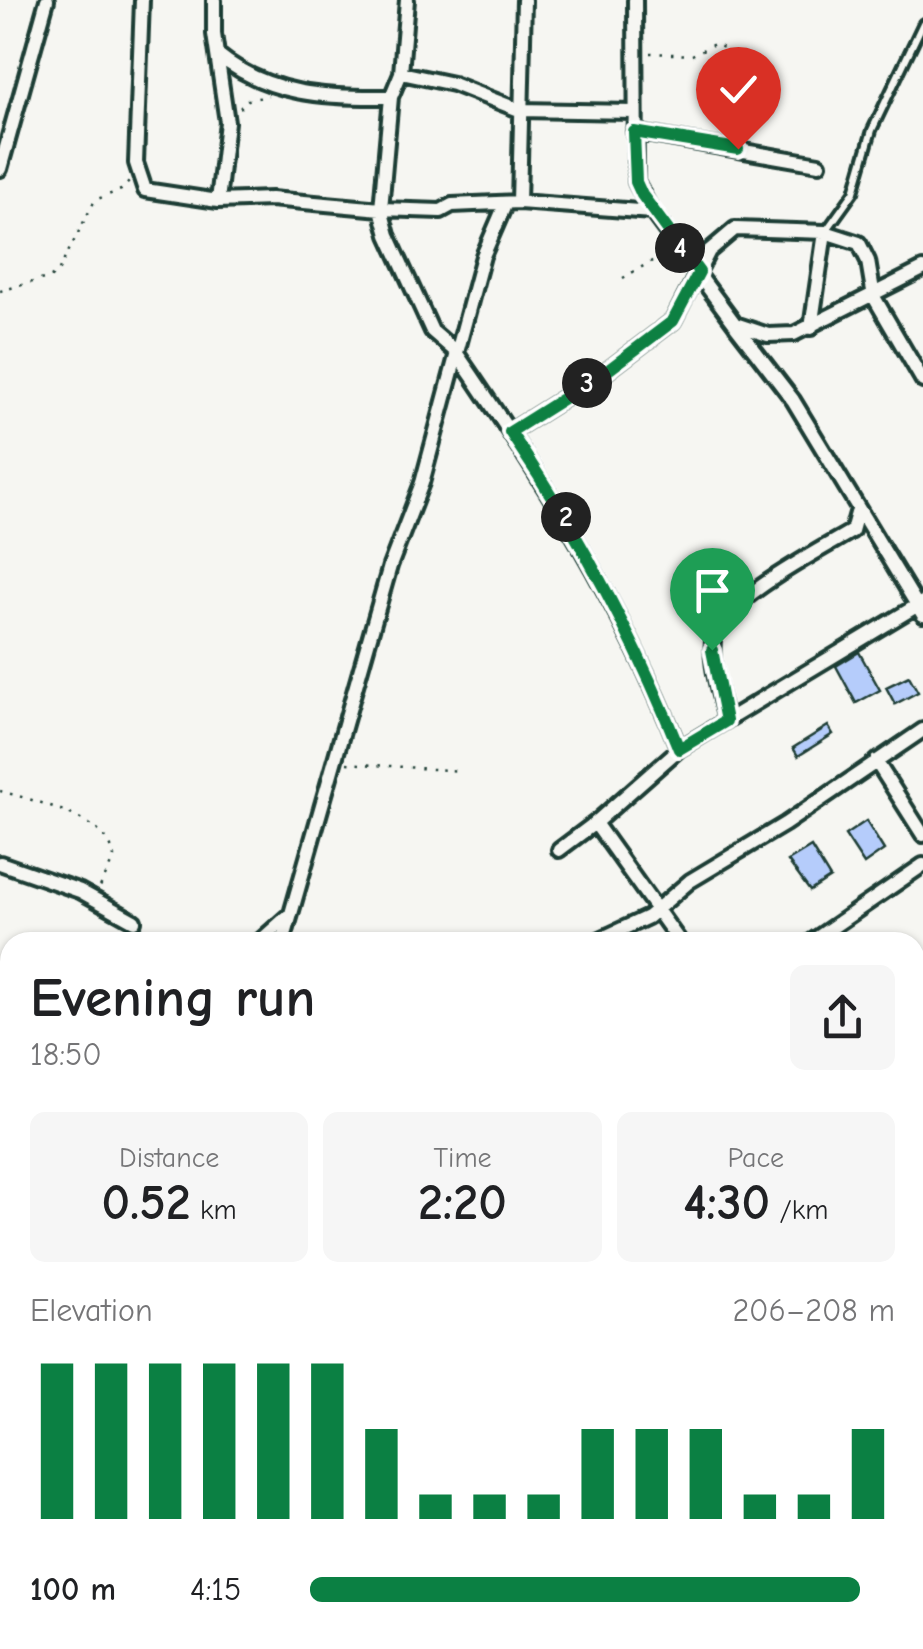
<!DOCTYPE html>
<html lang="en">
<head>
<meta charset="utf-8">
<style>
  :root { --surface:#fff; --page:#f6f6f6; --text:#202124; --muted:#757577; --accent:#0b8043 }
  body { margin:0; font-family:"Comic Neue",sans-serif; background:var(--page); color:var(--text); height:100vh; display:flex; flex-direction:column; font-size:38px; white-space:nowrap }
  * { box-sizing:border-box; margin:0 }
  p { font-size:32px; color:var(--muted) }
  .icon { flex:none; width:55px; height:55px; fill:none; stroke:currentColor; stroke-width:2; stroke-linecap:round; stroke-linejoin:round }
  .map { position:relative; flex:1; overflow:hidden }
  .sheet { position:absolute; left:0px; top:932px; width:925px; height:718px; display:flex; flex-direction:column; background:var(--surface); border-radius:30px 30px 0 0; box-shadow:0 2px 8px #0004 }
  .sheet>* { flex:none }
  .pin { position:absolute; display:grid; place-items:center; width:85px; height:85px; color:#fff; margin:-102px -42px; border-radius:50% 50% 50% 0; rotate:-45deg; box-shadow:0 0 10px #0007 }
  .pin .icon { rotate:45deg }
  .km { position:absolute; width:50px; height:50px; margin:-25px; border-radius:50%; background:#222; color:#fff; font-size:28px; line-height:50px; text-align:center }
  .round { display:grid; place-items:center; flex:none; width:105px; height:105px; border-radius:15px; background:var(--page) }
  .head { display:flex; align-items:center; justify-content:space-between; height:170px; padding:0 30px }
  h1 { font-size:55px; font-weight:600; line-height:75px }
  .metrics { display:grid; grid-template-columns:repeat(3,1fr); gap:15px; height:170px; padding:10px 30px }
  .metrics div { display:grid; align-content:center; border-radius:15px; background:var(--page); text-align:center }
  .metrics b { font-size:50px; font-weight:600 }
  .metrics small { font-size:28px; font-weight:400 }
  .metrics p { font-size:28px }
  .chart { height:280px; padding:20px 30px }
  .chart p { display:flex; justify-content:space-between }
  .chart svg { width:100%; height:180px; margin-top:10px; stroke:var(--accent); stroke-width:6 }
  ul { padding:0 30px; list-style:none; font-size:32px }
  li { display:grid; grid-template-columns:160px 120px 1fr; align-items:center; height:75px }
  li i { height:25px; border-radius:12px; background:var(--accent) }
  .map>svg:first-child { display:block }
  .building { fill:#b5ccfb; stroke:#1f3d34; stroke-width:2.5 }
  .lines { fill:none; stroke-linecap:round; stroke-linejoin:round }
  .service-casing { stroke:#1f3d34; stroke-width:14 }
  .minor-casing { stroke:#1f3d34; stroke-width:20 }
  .tertiary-casing { stroke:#1f3d34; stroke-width:22 }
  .path { stroke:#1f3d34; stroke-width:2.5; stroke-dasharray:2.5 8; stroke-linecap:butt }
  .service { stroke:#f6f6f2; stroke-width:6 }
  .minor { stroke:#f6f6f2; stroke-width:12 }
  .tertiary { stroke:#f6f6f2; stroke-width:15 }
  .route-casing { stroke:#fff; stroke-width:20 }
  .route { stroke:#0b8043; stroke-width:12 }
</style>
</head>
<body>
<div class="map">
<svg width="923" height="1649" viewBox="0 0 923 1649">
  <rect width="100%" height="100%" fill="#f6f6f2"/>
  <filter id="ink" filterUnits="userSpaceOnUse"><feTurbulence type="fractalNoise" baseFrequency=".01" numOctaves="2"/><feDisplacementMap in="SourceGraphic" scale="20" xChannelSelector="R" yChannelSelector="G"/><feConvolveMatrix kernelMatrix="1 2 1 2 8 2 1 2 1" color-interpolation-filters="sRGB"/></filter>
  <g filter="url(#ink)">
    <path class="building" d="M859 652 880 690 856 703 836 666Z
      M909 676 918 692 895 704 886 687Z
      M828 726 833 734 798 756 793 748Z
      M866 821 884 850 864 864 845 835Z
      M811 847 830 878 810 891 788 861Z"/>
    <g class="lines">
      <g class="service-casing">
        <path id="service" d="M826 231 854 192 872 130 923 23"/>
      </g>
      <g class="minor-casing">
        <path id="minor" d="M142 0 136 163 145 190 218 201 271 199 381 209 441 211 452 205 519 202 652 212
          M214 0V34L227 122 218 201
          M407 0 401 73 391 97 381 209 388 235 432 331 455 351C544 480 621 604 679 749
          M635 0 636 182 652 212 735 324 768 335 794 334 923 269
          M217 54C268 96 328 98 391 97
          M401 73 453 84 519 110 634 112
          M634 132 819 164
          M0 169 47 0
          M519 202 524 0
          M736 326 793 400 923 615
          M811 328 825 232
          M510 432 607 371 673 321 709 251 735 229 825 232 859 243 868 261 874 297 923 381
          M726 721C721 695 708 661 714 635 723 601 820 550 852 531L857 513
          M876 761 923 835
          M559 850 595 823
          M0 863 80 891 134 921
          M259 942 287 917
          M283 942 390 566 422 483 483 256 505 205
          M594 942 648 917 690 881 785 824 923 730
          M680 942 595 823 679 749 923 602
          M811 942 923 865
          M915 1052 923 1047
          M0 1063 10 1059
          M915 1098 923 1111
          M0 1367H10
          M915 1628 923 1625
          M850 1649 877 1640"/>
      </g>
      <g class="tertiary-casing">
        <path id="tertiary" d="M0 1142 10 1171
          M236 1640 241 1649"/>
      </g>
      <path class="path" d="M650 53 692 55 714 44 729 50 757 96 747 139
        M240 108 248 100 268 96
        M623 278 664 254
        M0 291 51 277 59 270 95 200 121 190 129 182
        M347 763 461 771
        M0 791C32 800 111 818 114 858L99 889"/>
      <use href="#service" class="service"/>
      <use href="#minor" class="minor"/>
      <use href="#tertiary" class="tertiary"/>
    </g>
  </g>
  <g class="lines" filter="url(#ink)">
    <g class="route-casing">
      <path id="route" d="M712 650 726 721 679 749C634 637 578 532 510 432L607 371 673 321 699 272 642 195 636 182 634 132 738 149"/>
    </g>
    <use href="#route" class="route"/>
  </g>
</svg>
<div class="pin" style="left:712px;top:650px;background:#1e9e55"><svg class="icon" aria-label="arrive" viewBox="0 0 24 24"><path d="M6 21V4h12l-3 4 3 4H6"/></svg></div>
<div class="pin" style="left:738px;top:149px;background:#d93025"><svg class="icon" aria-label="check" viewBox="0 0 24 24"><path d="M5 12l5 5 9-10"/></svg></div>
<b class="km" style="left:566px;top:517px">2</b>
<b class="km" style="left:587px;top:383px">3</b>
<b class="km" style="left:680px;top:248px">4</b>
<section class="sheet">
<div class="head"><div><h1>Evening run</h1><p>18:50</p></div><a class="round"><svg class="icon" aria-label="share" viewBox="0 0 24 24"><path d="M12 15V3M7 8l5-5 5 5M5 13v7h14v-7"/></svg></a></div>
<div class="metrics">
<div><p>Distance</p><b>0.52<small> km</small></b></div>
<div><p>Time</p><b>2:20</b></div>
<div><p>Pace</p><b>4:30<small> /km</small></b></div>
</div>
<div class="chart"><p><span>Elevation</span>206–208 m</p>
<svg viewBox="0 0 160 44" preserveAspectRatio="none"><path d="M5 44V6M15 44V6M25 44V6M35 44V6M45 44V6M55 44V6M65 44V22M75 44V38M85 44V38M95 44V38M105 44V22M115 44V22M125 44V22M135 44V38M145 44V38M155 44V22"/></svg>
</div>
<ul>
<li><b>100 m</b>4:15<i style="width:94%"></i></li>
</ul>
</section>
</div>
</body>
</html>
